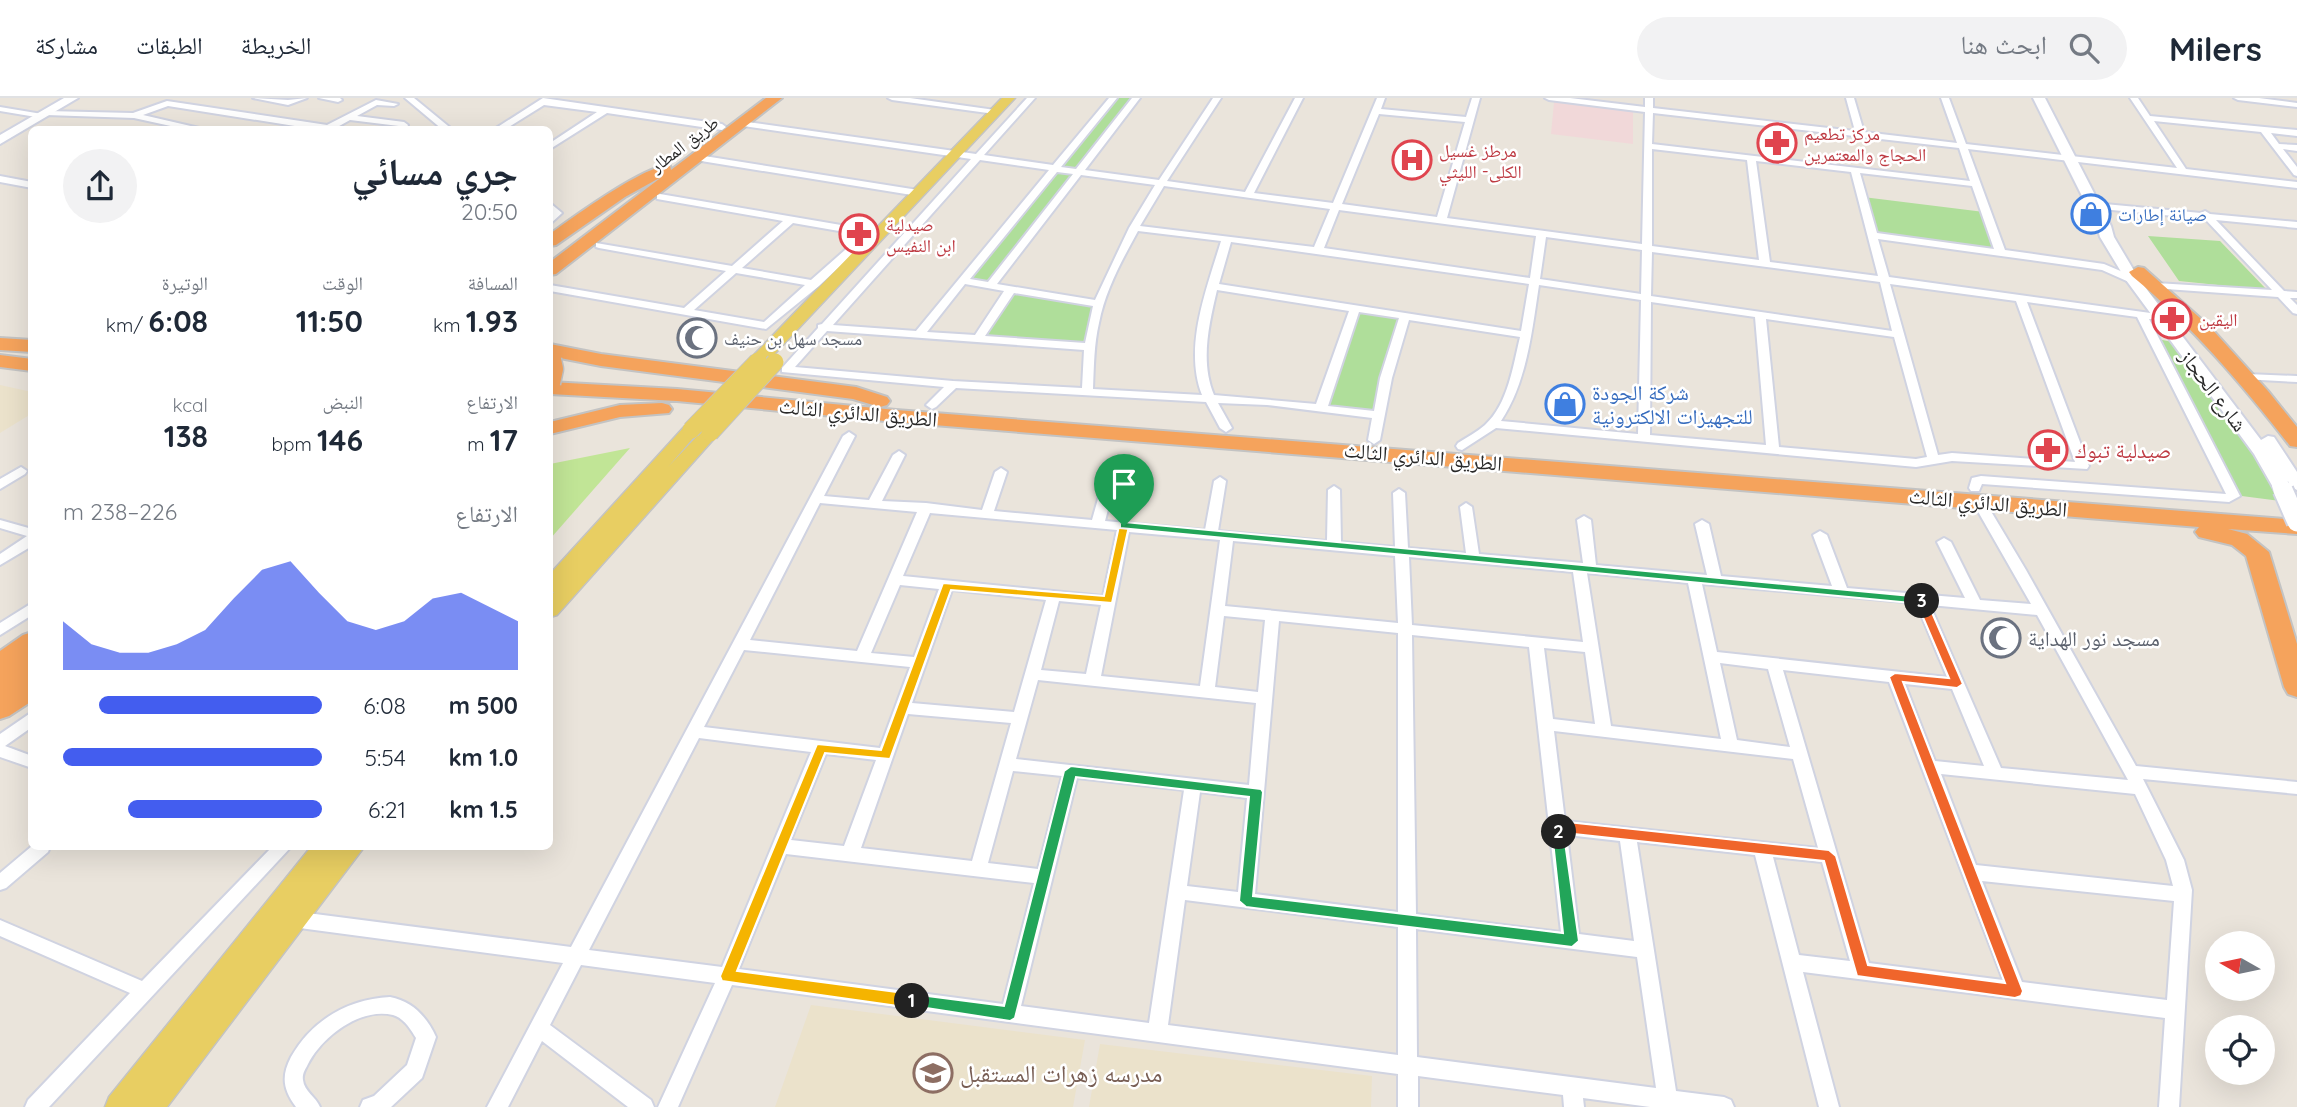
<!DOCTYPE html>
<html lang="ar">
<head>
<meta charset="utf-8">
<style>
  :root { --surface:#fff; --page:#f2f2f3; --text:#1f2937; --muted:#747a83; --line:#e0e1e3; --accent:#435def }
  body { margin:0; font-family:Quicksand,"Noto Naskh Arabic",sans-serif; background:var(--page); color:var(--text); direction:rtl; height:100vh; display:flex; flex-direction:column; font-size:26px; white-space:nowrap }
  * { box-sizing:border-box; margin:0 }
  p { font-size:23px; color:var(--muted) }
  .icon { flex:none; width:38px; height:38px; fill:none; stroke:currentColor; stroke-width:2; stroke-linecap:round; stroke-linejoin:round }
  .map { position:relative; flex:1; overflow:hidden; direction:ltr }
  .details { position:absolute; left:28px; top:28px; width:525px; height:724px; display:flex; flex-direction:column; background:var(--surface); border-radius:10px; box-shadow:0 7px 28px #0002; direction:rtl }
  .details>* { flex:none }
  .needle { width:46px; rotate:279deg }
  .buttons { position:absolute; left:2205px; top:833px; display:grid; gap:14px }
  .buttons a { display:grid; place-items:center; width:70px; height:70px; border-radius:50%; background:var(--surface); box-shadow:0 7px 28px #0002; font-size:35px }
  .pin { position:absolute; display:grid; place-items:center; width:60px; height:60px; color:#fff; margin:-72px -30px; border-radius:50% 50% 50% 0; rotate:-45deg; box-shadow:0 0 7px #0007 }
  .pin .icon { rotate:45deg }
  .km { position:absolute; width:35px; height:35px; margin:-18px; border-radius:50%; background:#222; color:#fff; font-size:19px; line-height:35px; text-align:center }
  .round { display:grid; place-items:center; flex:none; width:74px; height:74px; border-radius:37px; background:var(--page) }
  .summary { display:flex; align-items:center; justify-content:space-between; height:119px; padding:0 35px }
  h1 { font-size:38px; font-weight:700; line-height:52px }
  .metrics { display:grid; grid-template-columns:repeat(3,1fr); gap:10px; height:119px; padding:7px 35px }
  .metrics div { display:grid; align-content:center }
  .metrics b { font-size:30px; font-weight:700 }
  .metrics small { font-size:19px; font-weight:400 }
  .metrics p { font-size:19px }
  .chart { height:196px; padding:14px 35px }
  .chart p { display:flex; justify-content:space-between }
  .chart svg { width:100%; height:126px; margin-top:7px; fill:var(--accent); opacity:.7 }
  ul { padding:0 35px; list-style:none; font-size:23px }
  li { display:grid; grid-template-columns:112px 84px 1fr; align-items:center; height:52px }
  li i { height:18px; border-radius:9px; background:var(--accent) }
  header { display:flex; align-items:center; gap:42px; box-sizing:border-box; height:98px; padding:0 35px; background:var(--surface); border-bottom:2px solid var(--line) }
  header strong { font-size:33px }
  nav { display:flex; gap:38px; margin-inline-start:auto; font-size:24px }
  .search { width:490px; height:63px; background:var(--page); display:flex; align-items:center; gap:18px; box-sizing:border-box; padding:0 24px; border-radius:38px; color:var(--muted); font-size:26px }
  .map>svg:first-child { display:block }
  .education { fill:#ebe2cb }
  .medical { fill:#f1d8d9 }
  .green { fill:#afde9a }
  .pitch { fill:#c1e596 }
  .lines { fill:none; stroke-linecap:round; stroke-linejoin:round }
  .street-casing { stroke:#d0d3e1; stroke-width:4 }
  .secondary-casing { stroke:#d0d3e1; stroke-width:4 }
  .primary-casing { stroke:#c3c3c3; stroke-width:3 }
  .highway-casing { stroke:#c3c3c3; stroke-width:4 }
  .street { fill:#fff; fill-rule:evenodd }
  .secondary { fill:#fff; fill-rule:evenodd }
  .primary { fill:#e8ce62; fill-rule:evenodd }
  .highway { fill:#f5a35c; fill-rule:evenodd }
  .secondary-bridge-far1-casing { stroke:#d0d3e1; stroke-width:18; stroke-linecap:butt }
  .secondary-bridge-casing { stroke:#d0d3e1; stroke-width:23; stroke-linecap:butt }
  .primary-bridge-casing { stroke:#c3c3c3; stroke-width:19; stroke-linecap:butt }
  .highway-bridge-casing { stroke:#c3c3c3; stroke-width:23; stroke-linecap:butt }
  .secondary-bridge-far1 { stroke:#fff; stroke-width:16 }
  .secondary-bridge { stroke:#fff; stroke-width:19 }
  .primary-bridge { stroke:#e8ce62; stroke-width:17 }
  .highway-bridge { stroke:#f5a35c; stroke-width:20 }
  .split-1 { fill:#f5b400; stroke:#fff; stroke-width:2 }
  .split-2 { fill:#22a559; stroke:#fff; stroke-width:2 }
  .split-3 { fill:#f0652b; stroke:#fff; stroke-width:2 }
  .split-4 { fill:#22a559; stroke:#fff; stroke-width:2 }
  .labels { text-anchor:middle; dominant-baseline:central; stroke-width:5; stroke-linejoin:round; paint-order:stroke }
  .far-health-label { font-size:18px; fill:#be3a42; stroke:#fff; text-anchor:start }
  .far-street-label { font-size:18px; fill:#292929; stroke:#fff }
  .far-shop-label { font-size:18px; fill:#366cbe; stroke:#fff; text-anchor:start }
  .far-worship-label { font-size:18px; fill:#5b616d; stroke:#fff; text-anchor:start }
  .street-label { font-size:21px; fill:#292929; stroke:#fff }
  .shop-label { font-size:21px; fill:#366cbe; stroke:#fff; text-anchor:start }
  .health-label { font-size:21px; fill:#be3a42; stroke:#fff; text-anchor:start }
  .worship-label { font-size:21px; fill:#5b616d; stroke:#fff; text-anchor:start }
  .near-education-label { font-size:24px; fill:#785e54; stroke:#fff; text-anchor:start }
</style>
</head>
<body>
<header>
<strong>Milers</strong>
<div class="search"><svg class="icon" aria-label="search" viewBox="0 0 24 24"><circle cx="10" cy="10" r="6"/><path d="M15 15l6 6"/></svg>ابحث هنا</div>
<nav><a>الخريطة</a><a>الطبقات</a><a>مشاركة</a></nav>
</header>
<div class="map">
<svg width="2297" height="1009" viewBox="0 0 2297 1009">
  <rect width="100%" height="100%" fill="#eae4db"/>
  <path class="education" d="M0 287 32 294 31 316 0 335Z
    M811 907 1085 942 1073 1009H775Z
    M1100 946 1372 978 1371 1009H1089Z"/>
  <path class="medical" d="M1554 4 1633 12V46L1551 36Z"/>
  <path class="green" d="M1113 0H1136L990 188 964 183Z
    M1863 99 1984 114 1999 153 1873 137Z
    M2148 138 2220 143 2267 192 2179 183Z
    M1012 192 1098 206 1089 249 974 240Z
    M1355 209 1405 217 1377 316 1321 310Z
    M2153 240 2177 245 2288 404 2234 397Z"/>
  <path class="pitch" d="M630 350 550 441V366Z"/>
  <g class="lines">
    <g class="street-casing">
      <path id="street" d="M253 0 288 2 307 0 288 7Z
        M319 0H340L342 2 338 4Z
        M405 0H414L453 32H443Z
        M543 0 722 26 726 29 722 32 607 15 550 51V45L597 14 544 7 504 32H493Z
        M888 0H910L995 12 999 14 995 16 892 2Z
        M1027 0H1035L984 57 1053 67 1109 0H1117L1061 69 1076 71 1132 0H1140L1085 72 1159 82 1213 0H1221L1167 83 1245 94 1295 0H1303L1254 95 1333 105 1377 0H1385L1381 11 1466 19 1472 0H1480L1447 120 1642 146 1645 14 1549 2 1545 0H1570L1645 9V0H1653V10L1855 33 1846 0H1854L1864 34 1957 45 1941 0H1949L1966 46 2177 70 2130 0H2138L2150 18 2297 32V38L2271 35 2279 46 2297 47V53L2283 51 2297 69V78L2294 77 2261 34 2154 23 2186 71 2297 84V90L1968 51 2005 152 2104 166 2137 180V184H2129L2102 172 1878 141 1889 179 2165 217V221H2149L2240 398 2229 404 1982 386 1979 393H1971L1969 390 1972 380 1981 378 2226 396 2137 219 2027 204 2089 368 2087 371 1952 363 1916 369 1496 330 1462 352 1458 351 1456 348 1458 345C1467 339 1477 334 1485 327 1508 306 1513 268 1520 239L1409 222 1392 280 1380 342 1374 346 1368 342 1372 320 1267 307 1218 305 1232 330 1226 334 1220 330 1206 304 956 290 936 309 932 311 926 307 944 289 782 274V270L818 230V227L822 226 971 61 743 28 739 25 740 23 976 56ZM1653 15 1959 50 1970 83 1652 46ZM1379 16 1465 24 1437 119 1342 106ZM1652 51 1747 62 1759 162 1652 148ZM980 62 1049 72 916 233 833 227ZM1756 63 1851 74 1878 178 1770 164ZM1057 74 1073 76 988 184 970 181ZM1860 75 1972 88 1994 151 1877 135ZM1081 77 1155 87 1129 130 1095 202 997 186ZM1164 88 1330 111 1314 149 1140 128ZM1339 112 1536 138 1530 180 1324 150ZM1138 133 1221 143C1207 190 1183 249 1202 297L1093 291C1094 268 1094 246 1099 225 1105 193 1122 162 1138 133ZM1546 139 1642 152 1641 196 1540 181ZM1231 144 1529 186 1521 233 1219 186ZM1652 154 1880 184 1892 233 1651 198ZM965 186 1004 193 975 237 927 234ZM1890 186 2016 203 2075 364 1952 355 1938 357ZM1539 187 1641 202 1638 336 1501 323C1527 284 1532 233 1539 187ZM1217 192 1349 213 1316 306 1214 297C1200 264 1209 226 1217 192ZM1014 195 1093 208 1085 245 985 238ZM1651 204 1755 219 1766 347 1650 337ZM1359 214 1399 220 1380 280 1374 313 1328 308ZM1766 221 1894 239 1927 359 1916 361 1779 349ZM827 233 1084 252 1082 290 953 283 795 269Z
        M2234 0H2259L2297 5V9L2238 2Z
        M376 2 398 6 394 8 377 7 357 18 404 24 408 27 407 29 350 22 332 32H320L168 8 143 17 208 32H189L134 20 46 17 42 20 0 13V9L42 16 46 13 133 15 167 3 327 27Z
        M698 57 918 92 923 95 918 98 695 62 694 60Z
        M0 78 32 84V90L0 84Z
        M660 96 876 133 881 136 872 138 819 188 766 231 550 193V187L684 210 726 173 599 150 596 149V145L732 168 783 123 657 101V97ZM793 125 862 137 811 182 742 170ZM736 175 805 187 764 224 694 212Z
        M550 105 562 115 550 126V118L552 115 550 113Z
        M2094 105 2201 115 2205 113 2210 116 2297 124V130L2216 122 2284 193 2297 194V200H2290L2297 207V216L2293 215 2278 199 2152 190V186L2156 185 2272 192 2205 121 2091 110V106Z
        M2247 276 2297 278V284L2243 281V277Z
        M849 334 855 338 824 398 869 402 893 357 899 353 905 357 882 403 926 405 982 412 995 374 1001 370 1007 374 994 413 1092 422 1106 373 1112 369 1118 373 1105 423 1205 432 1214 383 1220 379 1226 383 1218 433 1327 443 1328 392 1334 388 1340 392 1341 444 1395 449 1393 395 1399 391 1405 395 1408 450 1466 455 1460 409 1466 405 1472 409 1479 456 1583 465 1577 422 1584 418 1591 422 1596 467 1707 477 1695 426 1702 422 1709 426 1721 478 1832 488 1813 437 1820 433 1827 437 1847 490 1965 500 1937 444 1944 440 1951 444 1980 502 2031 506 1972 403 1978 399 1983 400 2026 472 2136 668 2297 684V696L2143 681 2184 762 2192 792 2179 1009H2159L2165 920 1803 874 1839 1009H1819L1755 757 1637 744 1676 993 1724 999 1731 1002 1734 1009H1650L1583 1000 1584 1009H1564L1563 997 1418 978V1009H1398V976L732 887 678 1009H658L715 885 581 867 550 927 651 1002 654 1009H628L542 943 508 1009H487L563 865 292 829 286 826 283 821 286 816 292 813 571 849 843 338ZM820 405 917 414 857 553 750 542ZM930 415 1117 432 1103 498 903 478ZM1129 434 1220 442 1200 588 1101 578ZM1233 443 1395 458 1398 525 1225 508ZM1409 459 1573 474 1583 544 1412 527ZM1587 475 1688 485 1721 641 1611 628ZM1702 486 1916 505 1947 579 1717 554ZM900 487 939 491 914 559 871 555ZM952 492 1046 502 1014 614 912 605ZM1059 503 1101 507 1086 576 1041 572ZM1930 507 2037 517 2128 682 2001 670ZM1224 518 1265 522 1258 594 1215 589ZM1279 523 1398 535V814L1255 796ZM1412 537 1529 549 1561 834 1416 816ZM1544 550 1585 554 1595 626 1553 621ZM744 552 910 569 880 650 704 629ZM1720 565 1768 571 1790 649 1737 642ZM1783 572 1889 584 2003 882 1869 865ZM1038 582 1256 605 1249 687 1016 661ZM1905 586 1952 591 1984 668 1935 663ZM908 616 1011 625 972 763 861 750ZM1554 633 1793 661 1818 750 1565 723ZM699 640 811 654 722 869 589 852ZM826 656 876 662 844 748 791 742ZM1013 673 1062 678 1038 771 988 765ZM1941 676 2135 696 2166 762 2173 788 1976 767ZM1077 680 1184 692 1149 925 1021 908ZM1200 694 1247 700 1238 794 1187 788ZM1567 737 1620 743 1634 843 1579 836ZM786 756 1034 785 1003 906 739 871ZM1773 759 1822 764 1850 863 1799 857ZM1982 783 2174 803 2167 902 2022 884ZM1185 802 1398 829V957L1168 927ZM1416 831 1637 859 1656 990 1417 959Z
        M21 369 27 373 25 376 0 391V381Z
        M0 422 32 431V448L0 467V456L27 438 0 430Z
        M32 505V517L0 537V525Z
        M32 614V629L5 648 32 658V670L0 659V636Z
        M32 748 50 749 48 754 6 790 0 792V775Z
        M272 749H291L49 1009H25L28 1002 130 895 0 838V822L142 883Z
        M390 899C412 903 427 919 436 939L422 980 391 1009H360L363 1002 374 998 407 967 416 940C411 932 404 920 393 917 360 909 322 939 308 966 305 972 302 976 303 982 304 993 316 999 320 1009H296C283 992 281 978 291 959 312 922 348 901 390 899Z"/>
    </g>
    <g class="secondary-casing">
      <path id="secondary" d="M64 0H78L0 46V37Z
        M2033 0H2045L2111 128 2114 139 2139 181 2261 342 2268 338 2274 339 2297 374V392L2288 387 2280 392 2274 391 2254 356 2126 182 2100 139 2097 128Z"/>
    </g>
    <g class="primary-casing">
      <path id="primary" d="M1002 0H1015L764 267H752L750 263 752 259Z
        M691 327 700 332 668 369 704 331H716L719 335 557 517 550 519V499L554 494 550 495V476L685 328Z
        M311 749H364L167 1009H105L109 999Z"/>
    </g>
    <g class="highway-casing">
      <path id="highway" d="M766 0H782L556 176 550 177V164L663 78 625 99 556 147 550 148V136C569 122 650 63 670 68L671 72Z
        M2138 169 2144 170 2210 229 2268 293 2297 329V349L2290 348C2242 286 2192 228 2132 178L2129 174Z
        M0 240 32 242V254L0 252Z
        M550 246 601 256 856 289 887 299 890 303 887 307 880 309 853 301 601 268 550 258Z
        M0 257 32 261V273L0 269Z
        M550 284 677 291 896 312 2297 422V436L2228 431 2247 436 2269 454 2297 546V599L2288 596 2284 589 2246 458 2232 447 2199 439 2195 434 2199 429 896 324 677 303 550 296Z
        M662 305 669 307 672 311 669 315 620 319 550 336V324L620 307Z
        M32 534V578L28 580 32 579V603L9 618 0 621V553L23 537Z"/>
    </g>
    <use href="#street" class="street"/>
    <use href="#secondary" class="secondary"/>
    <use href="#primary" class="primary"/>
    <use href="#highway" class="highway"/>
    <g class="secondary-bridge-far1-casing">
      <path id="secondary-bridge-far1" d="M2280 387 2283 394"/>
    </g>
    <g class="secondary-bridge-casing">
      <path id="secondary-bridge" d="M2283 392 2297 424"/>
    </g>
    <g class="primary-bridge-casing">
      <path id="primary-bridge" d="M691 332 758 263
        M710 335 775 264"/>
    </g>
    <g class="highway-bridge-casing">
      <path id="highway-bridge" d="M550 285 553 271 551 262"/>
    </g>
    <use href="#secondary-bridge-far1" class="secondary-bridge-far1"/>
    <use href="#secondary-bridge" class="secondary-bridge"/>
    <use href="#primary-bridge" class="primary-bridge"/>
    <use href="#highway-bridge" class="highway-bridge"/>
  </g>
  <path class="split-1" d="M1124 424 1129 428 1112 505 951 492 890 661 825 655 737 873 912 896 917 898 920 903 917 907 912 910 722 883 720 878 817 646 881 652 943 485 1104 498 1119 428Z"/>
  <path class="split-2" d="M1071 668 1261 691 1263 694 1253 798 1563 835 1552 734 1554 730H1563L1579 843 1572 849 1246 809 1239 803 1249 699 1076 679 1015 920 1010 923 907 907 904 903 907 898 912 896 1004 908 1064 673Z"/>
  <path class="split-3" d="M1922 499 1927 503 1963 586 1957 590 1903 584 2023 893 2021 898 2015 900 1857 878 1824 763 1565 735 1559 740 1554 738 1551 729 1558 723 1829 752 1836 758 1868 867 2005 885 1889 579 1895 575 1949 580 1916 503Z"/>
  <path class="split-4" d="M1124 424 1922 499 1927 503 1922 506 1120 430V425Z"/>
  <defs>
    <g id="pharmacy-ring" transform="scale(2.0125)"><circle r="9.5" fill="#fff" stroke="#e0444e" stroke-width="1.5"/><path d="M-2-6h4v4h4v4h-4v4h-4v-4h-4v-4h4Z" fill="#e0444e"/></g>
    <g id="hospital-ring" transform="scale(2.0125)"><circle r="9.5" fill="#fff" stroke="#e0444e" stroke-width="1.5"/><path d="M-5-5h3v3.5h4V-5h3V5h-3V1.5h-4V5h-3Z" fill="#e0444e"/></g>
    <g id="shop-ring" transform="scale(2.0125)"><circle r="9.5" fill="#fff" stroke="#3f7fe0" stroke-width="1.5"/><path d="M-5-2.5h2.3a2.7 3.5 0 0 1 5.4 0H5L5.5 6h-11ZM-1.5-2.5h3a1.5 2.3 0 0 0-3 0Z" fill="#3f7fe0"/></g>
    <g id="mosque-ring" transform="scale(2.0125)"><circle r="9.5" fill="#fff" stroke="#6b7280" stroke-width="1.5"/><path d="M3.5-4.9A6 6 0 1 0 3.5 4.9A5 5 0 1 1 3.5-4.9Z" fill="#6b7280"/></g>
    <g id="school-ring" transform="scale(2.0125)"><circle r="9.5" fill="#fff" stroke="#8d6e63" stroke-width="1.5"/><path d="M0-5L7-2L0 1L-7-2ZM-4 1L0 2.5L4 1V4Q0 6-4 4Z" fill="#8d6e63"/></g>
  </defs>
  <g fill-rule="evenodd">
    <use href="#pharmacy-ring" x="1777" y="45"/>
    <use href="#hospital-ring" x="1412" y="62"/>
    <use href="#shop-ring" x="2091" y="116"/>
    <use href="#pharmacy-ring" x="859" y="136"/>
    <use href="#pharmacy-ring" x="2172" y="221"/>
    <use href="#mosque-ring" x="697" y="240"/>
    <use href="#shop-ring" x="1565" y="306"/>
    <use href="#pharmacy-ring" x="2048" y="352"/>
    <use href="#mosque-ring" x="2001" y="540"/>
    <use href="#school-ring" x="933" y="975"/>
  </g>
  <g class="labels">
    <g class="far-health-label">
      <text x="1804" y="35">مركز تطعيم<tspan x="1804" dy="21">الحجاج والمعتمرين</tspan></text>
      <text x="1439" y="52">مرطز غسيل<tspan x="1439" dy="21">الكلى- الليثي</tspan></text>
      <text x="886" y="126">صيدلية<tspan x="886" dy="21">ابن النفيس</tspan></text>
      <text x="2199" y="221">اليقين</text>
    </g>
    <g class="far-street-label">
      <text transform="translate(684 46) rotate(-37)">طريق المطار</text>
    </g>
    <g class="far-shop-label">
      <text x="2118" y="116">صيانة إطارات</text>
    </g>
    <g class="far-worship-label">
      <text x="724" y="240">مسجد سهل بن حنيف</text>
    </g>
    <g class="street-label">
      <text transform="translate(2214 292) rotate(53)">شارع الحجاز</text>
      <text transform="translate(858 314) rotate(5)">الطريق الدائري الثالث</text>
      <text transform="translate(1423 358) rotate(5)">الطريق الدائري الثالث</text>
      <text transform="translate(1988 404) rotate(5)">الطريق الدائري الثالث</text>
    </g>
    <g class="shop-label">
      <text x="1592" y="294">شركة الجودة<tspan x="1592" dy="24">للتجهيزات الالكترونية</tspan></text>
    </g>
    <g class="health-label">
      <text x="2075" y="352">صيدلية تبوك</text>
    </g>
    <g class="worship-label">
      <text x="2028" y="540">مسجد نور الهداية</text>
    </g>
    <g class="near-education-label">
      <text x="960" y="975">مدرسه زهرات المستقبل</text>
    </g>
  </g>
</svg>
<div class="buttons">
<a><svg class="needle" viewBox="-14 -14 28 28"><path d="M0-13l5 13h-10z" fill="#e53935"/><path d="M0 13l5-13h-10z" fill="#747a83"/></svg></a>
<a><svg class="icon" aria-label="locate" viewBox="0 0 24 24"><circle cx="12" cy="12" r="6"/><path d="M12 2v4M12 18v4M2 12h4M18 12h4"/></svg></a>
</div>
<div class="pin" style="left:1124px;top:428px;background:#1e9e55"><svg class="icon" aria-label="arrive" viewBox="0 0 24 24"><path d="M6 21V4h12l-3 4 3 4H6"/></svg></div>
<b class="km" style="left:912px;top:903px">1</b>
<b class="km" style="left:1559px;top:734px">2</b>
<b class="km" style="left:1922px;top:503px">3</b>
<section class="details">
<div class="summary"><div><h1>جري مسائي</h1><p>20:50</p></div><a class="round"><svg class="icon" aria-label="share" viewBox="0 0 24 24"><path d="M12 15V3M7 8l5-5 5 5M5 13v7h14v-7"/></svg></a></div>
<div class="metrics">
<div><p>المسافة</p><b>1.93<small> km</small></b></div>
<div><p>الوقت</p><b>11:50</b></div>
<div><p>الوتيرة</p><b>6:08<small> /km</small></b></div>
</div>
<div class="metrics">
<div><p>الارتفاع</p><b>17<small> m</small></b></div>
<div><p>النبض</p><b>146<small> bpm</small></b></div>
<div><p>kcal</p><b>138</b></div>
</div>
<div class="chart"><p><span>الارتفاع</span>226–238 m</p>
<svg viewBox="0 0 160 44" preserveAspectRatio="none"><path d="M0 44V27L10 35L20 38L30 38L40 35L50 30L60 19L70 9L80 6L90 17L100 27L110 30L120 27L130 19L140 17L150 22L160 27V44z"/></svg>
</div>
<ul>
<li><b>500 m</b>6:08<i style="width:86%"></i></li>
<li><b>1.0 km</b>5:54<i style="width:100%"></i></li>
<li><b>1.5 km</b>6:21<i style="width:75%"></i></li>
</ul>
</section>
</div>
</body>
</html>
